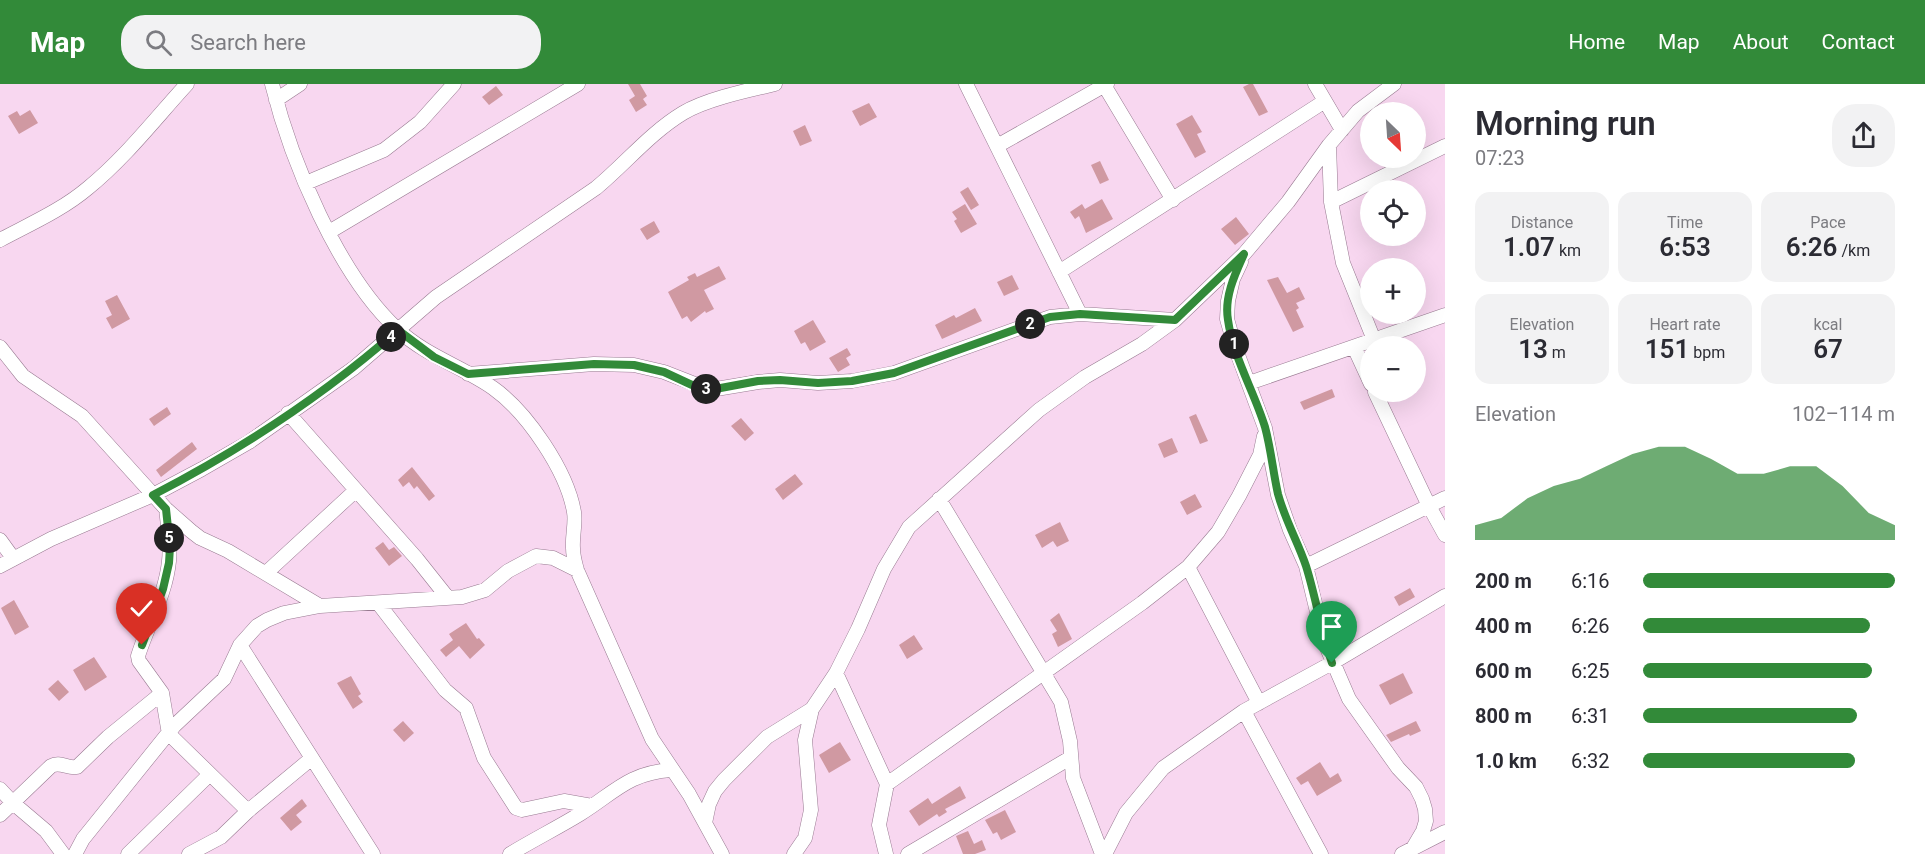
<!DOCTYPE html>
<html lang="en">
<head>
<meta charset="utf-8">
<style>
  :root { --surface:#fff; --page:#f2f2f3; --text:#2b2b33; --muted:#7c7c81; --accent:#328a39 }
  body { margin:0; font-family:Roboto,sans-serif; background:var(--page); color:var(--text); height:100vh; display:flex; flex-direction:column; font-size:22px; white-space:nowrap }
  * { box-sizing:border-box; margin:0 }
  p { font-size:20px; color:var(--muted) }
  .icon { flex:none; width:33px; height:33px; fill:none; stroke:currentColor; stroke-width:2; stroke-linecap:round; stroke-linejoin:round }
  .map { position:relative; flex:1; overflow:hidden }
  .details { display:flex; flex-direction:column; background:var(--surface); width:480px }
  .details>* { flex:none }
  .needle { width:39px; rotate:155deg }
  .fabs { position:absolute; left:1360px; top:18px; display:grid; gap:12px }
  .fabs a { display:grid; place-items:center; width:66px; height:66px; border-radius:50%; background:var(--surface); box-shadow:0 6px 24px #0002; font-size:30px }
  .pin { position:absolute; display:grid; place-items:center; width:51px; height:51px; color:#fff; margin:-62px -26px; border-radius:50% 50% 50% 0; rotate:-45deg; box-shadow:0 0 6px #0007 }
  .pin .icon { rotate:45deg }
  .km { position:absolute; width:30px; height:30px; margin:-15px; border-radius:50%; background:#222; color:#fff; font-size:16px; line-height:30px; text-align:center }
  .round { display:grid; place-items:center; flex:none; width:63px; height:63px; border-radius:24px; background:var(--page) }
  .overview { display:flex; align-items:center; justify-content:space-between; height:102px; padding:0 30px }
  h1 { font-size:33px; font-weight:600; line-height:45px }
  .figures { display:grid; grid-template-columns:repeat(3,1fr); gap:9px; height:102px; padding:6px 30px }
  .figures div { display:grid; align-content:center; border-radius:15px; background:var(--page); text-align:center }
  .figures b { font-size:26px; font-weight:600 }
  .figures small { font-size:16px; font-weight:400 }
  .figures p { font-size:16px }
  .chart { height:168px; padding:12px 30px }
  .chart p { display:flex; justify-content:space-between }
  .chart svg { width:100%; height:108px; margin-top:6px; fill:var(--accent); opacity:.7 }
  ul { padding:0 30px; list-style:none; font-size:20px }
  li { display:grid; grid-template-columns:96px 72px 1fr; align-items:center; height:45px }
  li i { height:15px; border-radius:8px; background:var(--accent) }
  header { display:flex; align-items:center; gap:36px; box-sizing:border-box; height:84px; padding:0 30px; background:var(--accent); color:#fff }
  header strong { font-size:28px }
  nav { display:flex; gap:33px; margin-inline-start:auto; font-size:21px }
  .search { width:420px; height:54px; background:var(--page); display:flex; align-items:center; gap:15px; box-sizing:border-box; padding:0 21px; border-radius:24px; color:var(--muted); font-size:22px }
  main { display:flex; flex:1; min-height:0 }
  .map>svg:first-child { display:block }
  .building { fill:#d099a2 }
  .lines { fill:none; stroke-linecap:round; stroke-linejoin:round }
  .minor-casing { stroke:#987a91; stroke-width:15 }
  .minor { stroke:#fff; stroke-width:14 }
  .route-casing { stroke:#fff; stroke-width:12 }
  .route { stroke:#328a39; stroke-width:8 }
</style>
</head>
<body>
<header>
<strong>Map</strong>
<div class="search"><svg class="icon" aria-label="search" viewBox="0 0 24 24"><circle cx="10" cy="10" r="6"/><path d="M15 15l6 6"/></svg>Search here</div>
<nav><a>Home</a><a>Map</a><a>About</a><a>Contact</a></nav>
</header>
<main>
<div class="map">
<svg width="1445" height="770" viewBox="0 0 1445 770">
  <rect width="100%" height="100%" fill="#f8d7f0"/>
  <path class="building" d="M628 0H640L647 12 643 15 647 21 636 28 629 16 635 12Z
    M1249 0H1253L1268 28 1259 32 1243 3Z
    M496 2 503 11 489 21 482 13Z
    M869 19 877 33 860 42 852 27Z
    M30 26 38 39 19 50 8 32 17 27 20 32Z
    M1192 31 1202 48 1197 50 1206 68 1195 74 1176 40Z
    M805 41 812 57 800 62 793 47Z
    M1100 77 1109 96 1100 100 1091 81Z
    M968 103 979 121 971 126 960 108Z
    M1102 115 1113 135 1086 149 1079 132 1075 135 1070 128 1082 120 1085 125Z
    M965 120 977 140 961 149 954 137 957 135 952 128Z
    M1236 133 1249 150 1235 161 1221 145Z
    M654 137 660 148 647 156 640 145Z
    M719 182 726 195 704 206 714 225 706 229 705 227 691 238 687 232 682 235 668 208 689 196 687 193 695 189 697 193Z
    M1012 191 1019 205 1004 212 997 198Z
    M1278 193 1287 209 1299 203 1305 215 1296 219 1299 224 1296 226 1304 243 1293 248 1267 196Z
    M117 211 130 235 112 245 106 234 112 231 105 217Z
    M975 224 982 237 942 255 935 241 954 231 956 234Z
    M813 236 826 258 810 267 805 258 801 260 794 247Z
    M847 264 851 271 846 274 850 281 838 288 829 274Z
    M1332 305 1335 313 1304 326 1300 318Z
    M167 323 171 330 154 342 149 335Z
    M1196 330 1208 357 1200 360 1189 333Z
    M741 334 754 349 745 357 731 342Z
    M1172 354 1178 368 1164 374 1158 360Z
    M192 358 197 365 161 393 156 386Z
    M412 383 435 412 429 417 417 402 414 405 409 398 403 403 398 396Z
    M795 390 803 400 783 416 775 405Z
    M1195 410 1202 423 1187 431 1180 418Z
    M1060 438 1069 457 1057 463 1053 457 1042 464 1035 451Z
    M383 458 389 466 394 463 402 472 389 482 375 464Z
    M1410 504 1415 513 1399 522 1394 513Z
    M14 516 29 543 15 551 1 524Z
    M1059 529 1072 555 1058 563 1052 550 1057 547 1050 536Z
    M466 539 477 555 479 554 485 561 470 575 459 562 446 573 440 566 453 556 449 550Z
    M914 551 923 565 907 575 899 561Z
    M94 573 107 593 85 607 73 586Z
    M1403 589 1413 609 1390 621 1379 601Z
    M351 592 361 610 358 612 363 618 353 625 337 599Z
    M58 596 69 608 59 617 48 605Z
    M403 637 414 649 404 658 393 646Z
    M1416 637 1421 647 1410 652 1409 650 1391 658 1386 651Z
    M840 658 851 676 829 689 819 671Z
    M1320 678 1330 694 1338 689 1342 697 1317 712 1308 697 1301 701 1296 694Z
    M960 702 966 714 945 725 947 728 939 733 937 730 919 742 909 727 928 714 932 720Z
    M302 715 307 722 296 731 302 738 291 747 280 734Z
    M1005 726 1016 748 1001 756 997 748 993 750 985 736Z
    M968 747 974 760 982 756 986 766 975 770H963L956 752Z"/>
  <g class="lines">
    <g class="minor-casing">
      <path id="minor" d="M272 0C291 77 338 190 397 245 426 272 461 282 493 304 527 328 567 387 574 428 576 439 572 452 573 464 573 471 575 479 577 486L652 655 689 710 722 770
        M966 0 1080 230
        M1315 0 1342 46
        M1104 1 1173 116
        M276 16 300 0
        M1329 61 1331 118 1343 179 1374 256
        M997 62 1107 0
        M306 99 384 66 420 38 454 0
        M1331 118 1445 62
        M329 148 578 0
        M0 156C30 140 62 126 88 104 125 74 155 35 187 0
        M1241 178 1233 195 1228 217 1227 235 1235 263 1265 344 1278 411 1290 446 1306 482 1324 557 1349 615 1398 684 1416 703 1422 715 1425 725 1426 737 1423 747 1413 764
        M1059 188 1325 17
        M0 263 23 292 82 332 166 425 191 447 200 454 228 467 320 522
        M1354 263 1371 300
        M468 290 594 280 634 281 664 288 710 306 758 298 780 296 818 299 852 297 894 289 1050 233 1080 230 1175 236
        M1249 299 1445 231
        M1375 308 1429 422 1445 451
        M288 329 417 475 448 514
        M939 415 1061 618 1070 657 1073 694 1102 770
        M166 425C168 442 171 460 169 477 166 510 148 540 138 572L139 577 162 609 169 650 248 727
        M0 456 13 474
        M0 482 51 455 153 411 202 385 249 358 354 284 436 213 596 104C625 80 650 49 683 29 706 15 749 6 775 0
        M1306 482 1445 414
        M1188 483 1259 619
        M266 489 355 407
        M378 519 445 606 466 624 484 674 516 724 522 726 564 717 592 722
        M240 561 373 770
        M836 589 887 700 879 741 886 770
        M1244 627 1321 770
        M887 700 1142 519 1188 483 1218 448 1239 412 1260 371 1264 352
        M0 705 13 719 46 747 63 770
        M0 731 51 682C60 677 68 685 77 683L108 653 162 609
        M705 739 709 720 715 707 724 696 767 653 812 625
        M75 770 83 755 174 642 224 595 240 561 257 542 267 536 284 529 320 522 462 513 485 506 508 487 536 472 553 474 577 486
        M128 770 210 690
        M189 770 221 753 248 727 312 674
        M510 770C533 756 557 744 580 730 614 709 628 689 671 686
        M794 770 805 754 811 726 805 656 812 625 836 589 858 545 884 485 909 443 1039 326 1085 293 1142 260 1175 236 1244 170 1288 118 1329 61 1358 27 1394 0
        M908 770 1070 674
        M1105 770 1126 729 1163 684 1244 627 1332 579 1445 512
        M1402 770 1445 748"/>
    </g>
    <use href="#minor" class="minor"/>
  </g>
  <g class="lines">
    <g class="route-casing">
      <path id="route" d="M142 561 163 505 169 479 170 463 166 425 153 411C240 366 324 311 398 246L434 273 468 290 594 280 634 281 664 288 692 301 710 306 758 297 780 296 818 299 852 297 894 289 1050 233 1080 230 1175 236 1244 170C1235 190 1224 213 1228 236 1233 273 1254 307 1265 343 1271 365 1273 388 1278 410 1285 436 1298 458 1306 482 1316 514 1321 547 1332 579"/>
    </g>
    <use href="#route" class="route"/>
  </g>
</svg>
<div class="fabs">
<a><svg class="needle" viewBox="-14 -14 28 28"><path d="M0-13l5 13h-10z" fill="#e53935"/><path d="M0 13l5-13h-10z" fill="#7c7c81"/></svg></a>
<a><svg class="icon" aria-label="locate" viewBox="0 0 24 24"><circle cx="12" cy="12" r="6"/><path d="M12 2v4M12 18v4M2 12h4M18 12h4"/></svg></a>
<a>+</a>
<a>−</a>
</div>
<div class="pin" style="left:1332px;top:579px;background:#1e9e55"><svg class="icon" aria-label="arrive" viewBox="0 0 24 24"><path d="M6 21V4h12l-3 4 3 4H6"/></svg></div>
<div class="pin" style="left:142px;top:561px;background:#d93025"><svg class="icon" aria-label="check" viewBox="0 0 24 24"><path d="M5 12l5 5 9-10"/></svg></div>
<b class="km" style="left:1234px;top:260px">1</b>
<b class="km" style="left:1030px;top:240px">2</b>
<b class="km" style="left:706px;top:305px">3</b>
<b class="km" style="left:391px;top:253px">4</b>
<b class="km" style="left:169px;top:454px">5</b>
</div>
<section class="details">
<div class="overview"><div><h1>Morning run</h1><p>07:23</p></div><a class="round"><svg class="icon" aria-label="share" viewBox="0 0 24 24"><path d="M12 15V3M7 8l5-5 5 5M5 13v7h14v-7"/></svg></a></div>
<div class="figures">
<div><p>Distance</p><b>1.07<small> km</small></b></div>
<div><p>Time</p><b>6:53</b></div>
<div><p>Pace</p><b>6:26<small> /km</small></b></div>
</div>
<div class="figures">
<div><p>Elevation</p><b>13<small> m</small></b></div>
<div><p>Heart rate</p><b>151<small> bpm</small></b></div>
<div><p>kcal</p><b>67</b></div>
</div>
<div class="chart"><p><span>Elevation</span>102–114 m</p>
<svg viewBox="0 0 160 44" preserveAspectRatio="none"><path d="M0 44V38L10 35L20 27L30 22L40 19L50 14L60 9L70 6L80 6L90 11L100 17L110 17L120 14L130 14L140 22L150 33L160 38V44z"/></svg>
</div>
<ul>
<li><b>200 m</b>6:16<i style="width:100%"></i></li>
<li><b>400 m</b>6:26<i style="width:90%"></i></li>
<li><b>600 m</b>6:25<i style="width:91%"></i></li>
<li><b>800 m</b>6:31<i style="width:85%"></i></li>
<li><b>1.0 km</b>6:32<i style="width:84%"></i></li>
</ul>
</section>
</main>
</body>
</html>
